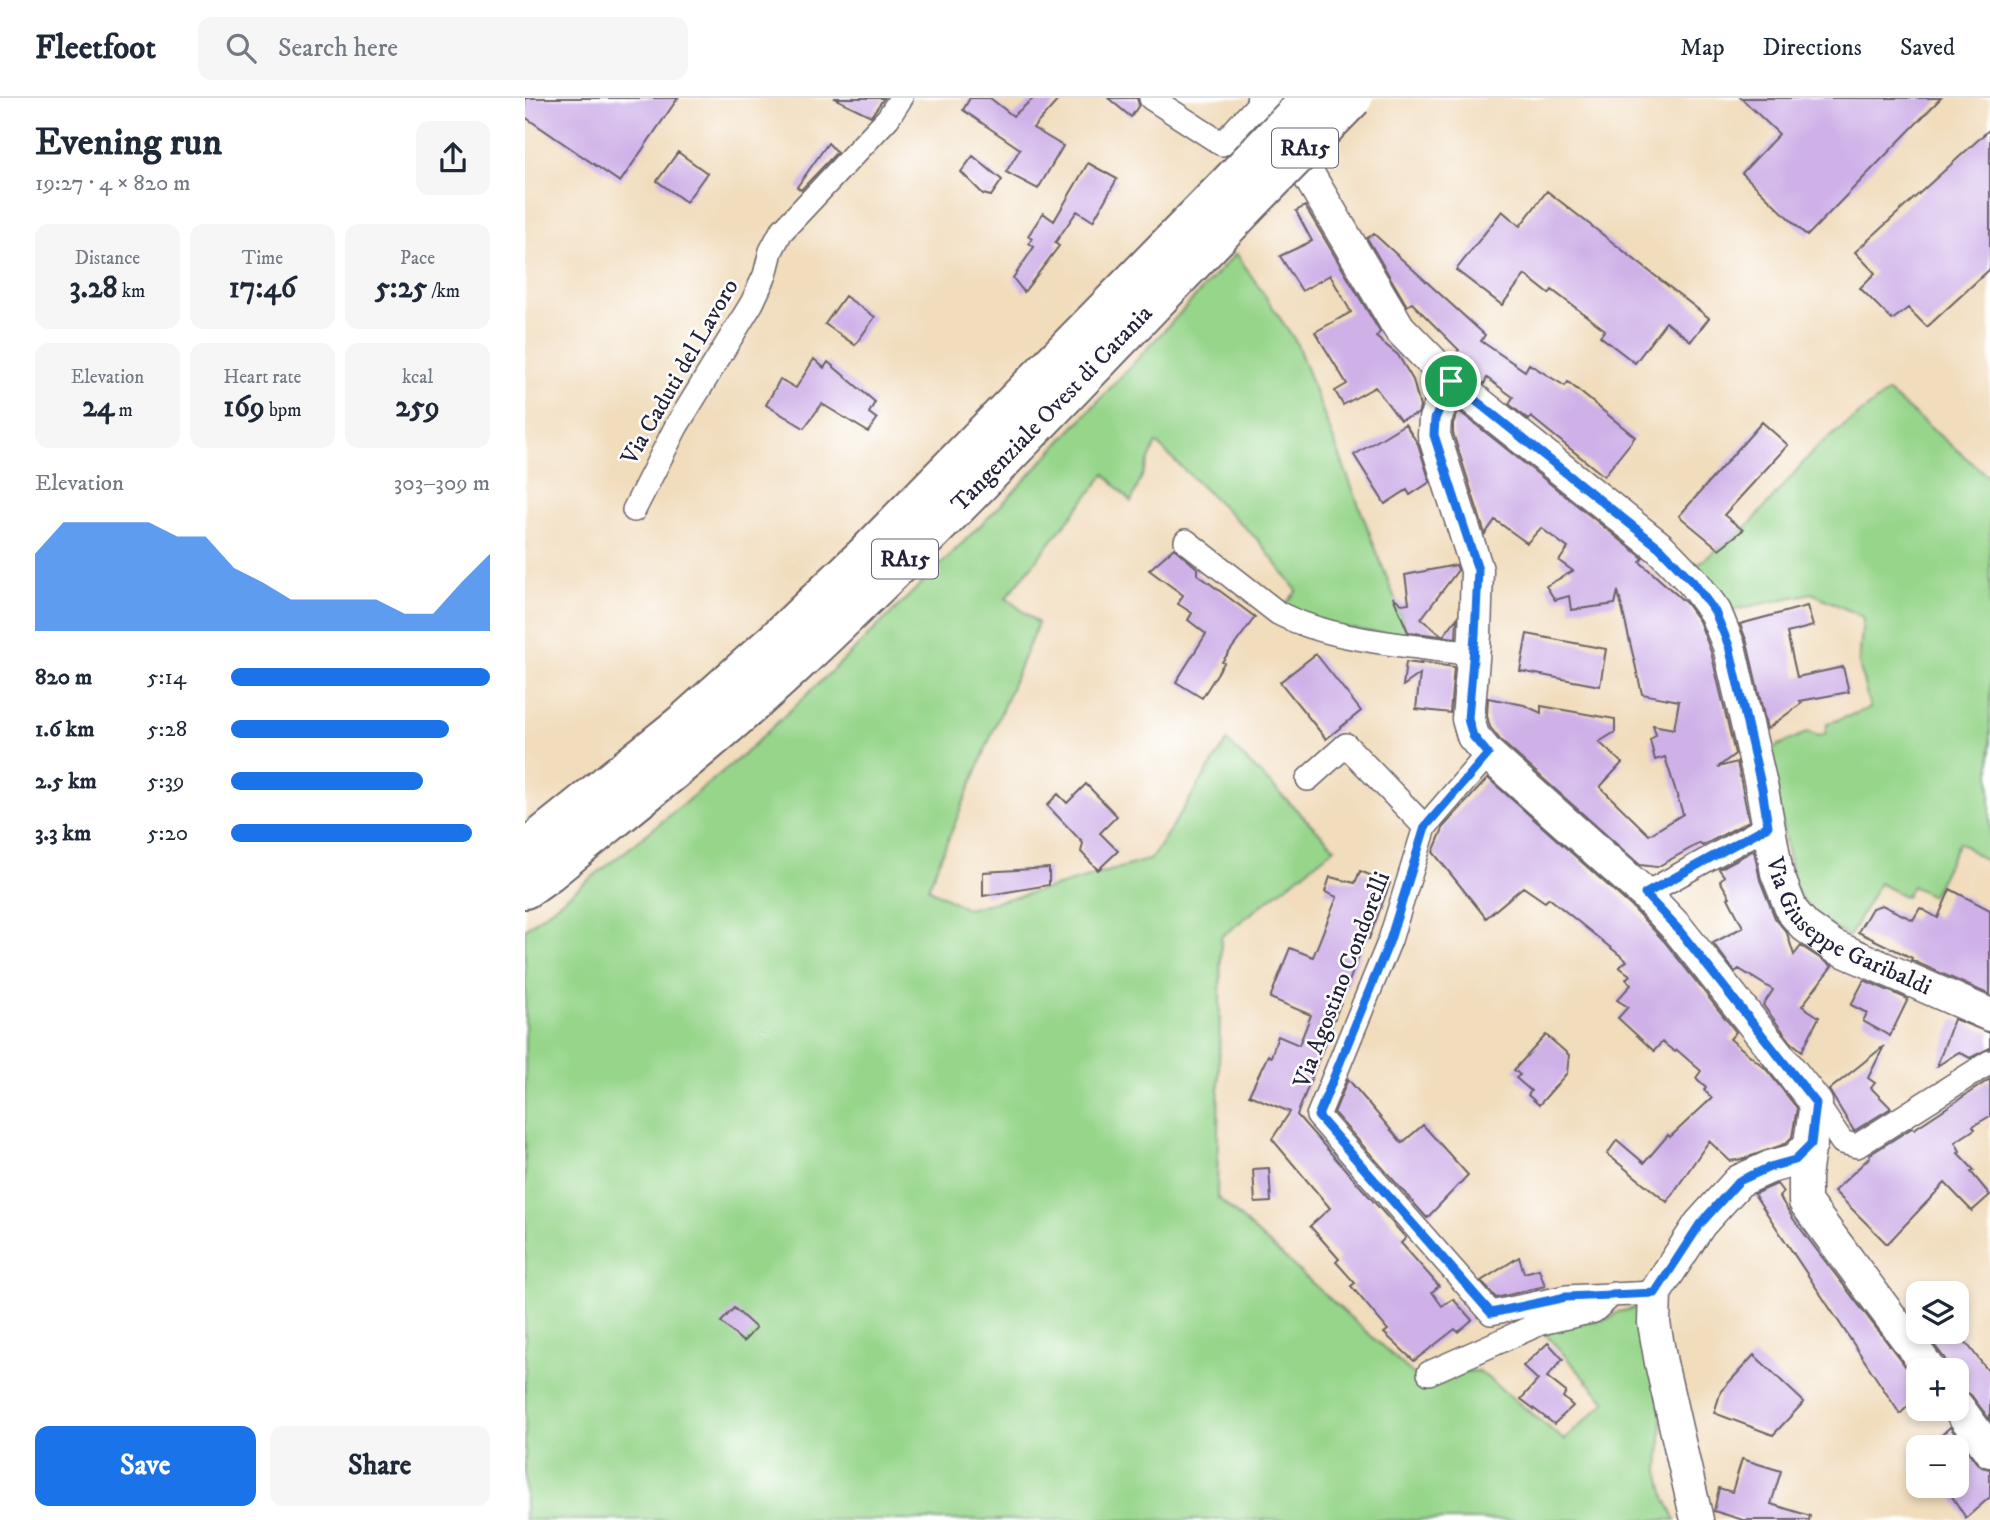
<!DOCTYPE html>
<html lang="en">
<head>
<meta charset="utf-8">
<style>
  :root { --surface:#fff; --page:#f6f6f7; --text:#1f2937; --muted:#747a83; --line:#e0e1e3; --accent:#1a73e8 }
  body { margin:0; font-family:"IM FELL DW Pica",serif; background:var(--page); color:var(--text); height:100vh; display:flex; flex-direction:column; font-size:26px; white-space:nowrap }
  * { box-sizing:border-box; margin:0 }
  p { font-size:23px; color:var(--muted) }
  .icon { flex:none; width:38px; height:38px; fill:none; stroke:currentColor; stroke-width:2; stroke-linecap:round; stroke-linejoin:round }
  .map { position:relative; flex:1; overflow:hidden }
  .sheet { display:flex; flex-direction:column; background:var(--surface); width:525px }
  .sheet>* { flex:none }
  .tools { position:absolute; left:1381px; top:1183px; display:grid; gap:14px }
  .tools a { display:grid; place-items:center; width:63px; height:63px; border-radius:14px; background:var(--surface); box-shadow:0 4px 10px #0003; font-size:35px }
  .pin { position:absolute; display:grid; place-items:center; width:60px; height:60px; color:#fff; margin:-30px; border:4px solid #fff; border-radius:50%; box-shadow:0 2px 7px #0007 }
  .round { display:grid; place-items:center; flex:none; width:74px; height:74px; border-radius:14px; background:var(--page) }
  .summary { display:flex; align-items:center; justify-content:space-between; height:119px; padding:0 35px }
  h1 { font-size:38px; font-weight:800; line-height:52px }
  .figures { display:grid; grid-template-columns:repeat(3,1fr); gap:10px; height:119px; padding:7px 35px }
  .figures div { display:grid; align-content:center; border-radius:14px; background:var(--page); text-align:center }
  .figures b { font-size:30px; font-weight:800 }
  .figures small { font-size:19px; font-weight:400 }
  .figures p { font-size:19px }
  .chart { height:196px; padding:14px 35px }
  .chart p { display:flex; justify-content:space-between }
  .chart svg { width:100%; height:126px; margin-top:7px; fill:var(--accent); opacity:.7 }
  .primary-button { display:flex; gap:14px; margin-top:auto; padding:14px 35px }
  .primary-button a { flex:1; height:80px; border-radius:14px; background:var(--accent); color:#fff; font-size:28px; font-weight:800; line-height:80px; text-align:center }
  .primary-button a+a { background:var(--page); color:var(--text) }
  ul { padding:0 35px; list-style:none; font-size:23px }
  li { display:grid; grid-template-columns:112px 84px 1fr; align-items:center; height:52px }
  li i { height:18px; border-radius:9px; background:var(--accent) }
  header { display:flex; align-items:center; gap:42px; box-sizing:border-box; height:98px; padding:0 35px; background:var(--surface); border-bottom:2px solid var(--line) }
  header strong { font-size:33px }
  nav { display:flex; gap:38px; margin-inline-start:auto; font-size:24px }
  .search { width:490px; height:63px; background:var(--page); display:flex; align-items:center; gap:18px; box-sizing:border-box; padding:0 24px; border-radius:14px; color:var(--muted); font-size:26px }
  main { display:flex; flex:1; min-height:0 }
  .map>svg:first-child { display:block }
  .green { fill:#97d58b; stroke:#5c7c63; stroke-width:2 }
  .building { fill:#cfb1e8 }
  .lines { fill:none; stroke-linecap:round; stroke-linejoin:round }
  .street-casing { stroke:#6a6368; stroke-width:26 }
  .secondary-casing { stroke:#6a6368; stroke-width:35 }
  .highway-casing { stroke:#6a6368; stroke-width:42 }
  .street { stroke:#fff; stroke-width:23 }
  .secondary { stroke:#fff; stroke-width:32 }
  .highway { stroke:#fff; stroke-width:38 }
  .highway-bridge-casing { stroke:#6a6368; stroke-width:42; stroke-linecap:butt }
  .highway-bridge { stroke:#fff; stroke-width:38 }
  .route-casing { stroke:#fff; stroke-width:14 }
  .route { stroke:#1a73e8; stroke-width:9 }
  .labels { text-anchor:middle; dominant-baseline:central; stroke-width:5; stroke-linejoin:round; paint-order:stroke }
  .shield { fill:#fff; stroke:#646476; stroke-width:2 }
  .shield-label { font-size:23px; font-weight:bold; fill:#22223b }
  .street-label { font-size:24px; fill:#22223b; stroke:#fff }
</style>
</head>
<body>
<header>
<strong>Fleetfoot</strong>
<div class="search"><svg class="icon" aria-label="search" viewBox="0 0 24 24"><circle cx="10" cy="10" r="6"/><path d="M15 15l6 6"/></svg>Search here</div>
<nav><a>Map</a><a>Directions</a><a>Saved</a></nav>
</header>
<main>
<section class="sheet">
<div class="summary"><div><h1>Evening run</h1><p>19:27 · 4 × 820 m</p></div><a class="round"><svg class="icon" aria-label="share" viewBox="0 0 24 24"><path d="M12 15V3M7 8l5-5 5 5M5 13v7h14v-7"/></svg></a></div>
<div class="figures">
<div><p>Distance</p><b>3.28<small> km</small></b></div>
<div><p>Time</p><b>17:46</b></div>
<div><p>Pace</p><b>5:25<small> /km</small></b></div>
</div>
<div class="figures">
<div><p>Elevation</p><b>24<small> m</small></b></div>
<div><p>Heart rate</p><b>169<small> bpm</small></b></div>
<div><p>kcal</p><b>259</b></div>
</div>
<div class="chart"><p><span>Elevation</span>303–309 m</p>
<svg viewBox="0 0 160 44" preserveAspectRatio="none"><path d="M0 44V17L10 6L20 6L30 6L40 6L50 11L60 11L70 22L80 27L90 33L100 33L110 33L120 33L130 38L140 38L150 27L160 17V44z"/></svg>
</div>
<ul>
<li><b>820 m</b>5:14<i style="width:100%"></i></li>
<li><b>1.6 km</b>5:28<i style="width:84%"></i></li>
<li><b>2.5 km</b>5:39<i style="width:74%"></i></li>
<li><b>3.3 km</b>5:20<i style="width:93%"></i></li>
</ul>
<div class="primary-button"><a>Save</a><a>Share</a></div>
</section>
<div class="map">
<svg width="1465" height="1422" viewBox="0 0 1465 1422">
  <rect width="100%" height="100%" fill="#fff"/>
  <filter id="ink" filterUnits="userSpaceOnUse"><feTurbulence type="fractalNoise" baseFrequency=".0143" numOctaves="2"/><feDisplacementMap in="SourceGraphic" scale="14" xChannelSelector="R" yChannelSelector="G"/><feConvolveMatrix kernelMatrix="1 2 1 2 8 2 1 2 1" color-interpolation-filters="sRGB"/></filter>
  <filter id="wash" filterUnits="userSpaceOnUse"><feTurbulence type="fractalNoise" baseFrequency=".00686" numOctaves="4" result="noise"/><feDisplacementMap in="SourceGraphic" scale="28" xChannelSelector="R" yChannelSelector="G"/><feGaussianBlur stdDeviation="1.57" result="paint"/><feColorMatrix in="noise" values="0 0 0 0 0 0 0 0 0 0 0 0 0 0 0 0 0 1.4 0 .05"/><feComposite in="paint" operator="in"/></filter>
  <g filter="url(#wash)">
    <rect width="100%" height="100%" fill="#f1dcbc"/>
    <path class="green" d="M711 155 771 244 885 540 816 529 758 509 772 493 733 442 631 345 606 404 580 376 481 500 513 525 403 790 442 811 533 788 626 761 702 643 810 750 696 839 692 1099 888 1276 954 1273 1039 1342 1081 1304 1016 1231 1086 1220 1093 1214 1119 1208 1137 1323 1134 1373 1140 1399 1151 1422H0V831L106 749 219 656 329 552 483 400Z
      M1363 294 1465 380V766L1434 744 1407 798 1387 788 1381 799 1354 785 1324 839C1298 824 1283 814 1269 788L1243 652 1283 634 1293 638 1300 636 1302 626 1345 610 1334 566 1338 519 1287 495 1203 513 1171 468 1226 425 1292 349Z"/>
    <g id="blocks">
      <path class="building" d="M0 0H153L95 84 0 19Z
        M309 0H359L346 18Z
        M445 0H465L488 18 509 0H535L508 30 538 48 513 91 481 74 495 51 438 12Z
        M583 0H612L614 7 606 19Z
        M1216 0H1416L1282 138 1217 75 1254 36Z
        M1465 31V171L1402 229 1383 210 1367 222 1335 190 1350 175 1330 154Z
        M303 45 312 54 276 92 272 89Z
        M153 54 182 75 161 104 132 83Z
        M448 58 477 82 466 98 458 96 436 74Z
        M563 65 592 81 568 123 552 113 530 145 534 148 499 194 488 180 509 149 504 145 507 141 503 138 518 115 529 123Z
        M1022 93 1184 220 1166 243 1141 224 1110 265 1075 238 1080 232 1027 192 1024 196 1000 177 977 207 931 172 977 113 995 128Z
        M780 108 855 234 851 239 873 257 888 282 895 309 893 316 875 322 850 289 818 307 810 293 822 286 790 234 826 214 805 177 777 193 755 158 787 143 771 113Z
        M849 136 960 237 956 243 1000 273 1004 266 1040 288 1043 284 1110 339 1079 378 1006 319 1004 322 984 306 988 299 962 280 959 286 928 259 934 252 887 205 882 208 842 140Z
        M320 198 350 219 330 247 300 226Z
        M289 261 299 270 303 264 350 304 344 315 352 321 343 334 297 306 279 330 241 307 255 281 271 290Z
        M934 313 1118 460 1115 464 1161 505 1174 523 1186 554 1210 656 1193 669 1212 664 1224 723 1177 748 1175 745 1132 769 1115 767 976 643 965 629 962 618 963 600 999 607 1016 615V608L1090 621V634L1074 644 1097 665 1075 689 1124 737 1158 716 1140 659 1130 662 1125 642 1131 637 1128 627 1149 631 1154 603 1117 596 1093 493 1090 506 1046 512 1044 498 1030 502 1021 488 1048 473 1034 463 1043 450 1016 430 1002 445 970 422 960 436 928 335V325Z
        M1237 324 1263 347 1199 417 1218 432 1194 451 1154 418Z
        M880 326 893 346 905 384 885 397 882 392 860 406 829 357Z
        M649 450 672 470V476L730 519 697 564 699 565 677 600 651 584 681 536 663 522 667 515 653 506 658 497 624 472Z
        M931 467 933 472 896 521 918 538 932 520 931 540 883 534 868 499 877 506 884 505 880 477Z
        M1282 508 1288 528 1262 535 1272 579 1318 569 1324 594 1275 603 1277 605 1242 631 1222 544 1215 526Z
        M1002 536 1081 551 1075 588 995 573Z
        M791 556 836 613 801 641 755 584Z
        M881 564 896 566 895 564 929 569 925 615 891 611 895 576 878 588Z
        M963 680 1107 809 1139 843 1211 934 1205 941 1240 970 1272 1010 1267 1039 1260 1046 1218 1061 1205 1063 1184 1043 1142 1104 1082 1056 1092 1042 1119 1065 1143 1037 1145 1039 1187 1000 1179 992 1181 989 1171 980 1176 973 1152 952 1150 954 1137 944 1129 953 1093 920 1103 909 1092 902 1106 887 1101 881 1105 877 1094 869 1102 863 1024 800 1020 804 998 789 961 820 908 754 919 728Z
        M561 686 592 718 575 735 593 753 573 772 556 754 558 745 522 707 533 696 542 705Z
        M1229 752 1235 782 1250 820 1262 835 1269 857 1276 848 1307 868 1277 908 1294 919 1277 953 1266 944 1238 907 1248 892 1214 871 1210 874 1188 845 1218 829 1203 800 1205 799 1195 783 1199 778 1194 771Z
        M524 770V787L458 798V774Z
        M835 773 865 785 844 841 841 840 772 1017 881 1140 876 1145 914 1188 907 1194 917 1208 928 1201 947 1222 933 1234 930 1231 889 1263 859 1235 863 1232 826 1188 830 1185 811 1164 814 1161 785 1128 805 1110 747 1041 765 1014 724 997 743 957 746 959 753 938 774 947 786 917 745 900 765 850 788 859 812 799 800 794 805 779 830 785Z
        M1425 791 1465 812V897L1386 862 1387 860 1333 834 1347 810 1357 807 1388 822 1395 810 1413 820Z
        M1339 882 1383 901 1365 938 1338 923 1342 915 1326 907Z
        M1429 921 1465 935V950L1445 960 1434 954 1412 968Z
        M1021 937 1044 957 1042 975 1014 1007 1003 997 1006 993 991 980 995 977 989 972Z
        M1359 948 1343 980 1350 985 1346 990 1366 1010 1329 1033 1304 992Z
        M823 981 877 1045 898 1027 943 1077 902 1120 809 1015Z
        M1465 981V1018L1448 1028 1450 1031 1430 1044 1435 1053 1433 1055 1449 1072 1446 1074 1465 1097 1447 1113 1420 1085 1362 1146 1309 1093 1345 1059 1344 1057 1387 1030 1389 1031Z
        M744 1070 746 1104 730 1105 728 1071Z
        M1252 1086 1258 1094 1254 1098 1269 1122 1393 1285V1298L1375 1316 1229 1096Z
        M994 1159 999 1175 1014 1171 1020 1188 971 1200 956 1183Z
        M209 1210 231 1230 218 1244 196 1224Z
        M1399 1234H1433L1456 1264 1465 1275V1322L1446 1297 1432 1288V1272H1423L1420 1261Z
        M1023 1245 1038 1261 1022 1279 1041 1294 1038 1299 1048 1308 1029 1326 996 1301 1013 1282 998 1268Z
        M1229 1257 1279 1304 1248 1337 1189 1315 1196 1293Z
        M1425 1329 1451 1364 1457 1369 1465 1371V1399L1441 1420 1421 1389 1432 1388V1349H1404Z
        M1217 1361 1256 1373 1246 1406 1285 1418 1284 1422H1218L1189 1413 1194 1390 1207 1394Z"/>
    </g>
  </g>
  <g filter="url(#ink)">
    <use href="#blocks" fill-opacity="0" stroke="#6a6368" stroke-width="2"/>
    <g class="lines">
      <g class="street-casing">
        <path id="street" d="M626 0 697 46 738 1
          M109 412 151 329 227 205 240 177 246 153 256 134 363 20 376 0
          M661 443 753 515C809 544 886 547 948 556
          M963 656 900 729 865 842 793 1018 966 1215 1041 1199 1130 1195
          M783 681 821 647 900 729
          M1120 796 1243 728
          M1291 1005 1317 1044 1332 1048 1465 964
          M904 1275 1016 1225 1069 1213 1088 1196"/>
      </g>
      <g class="secondary-casing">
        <g id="secondary">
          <path id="s1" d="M738 0 874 230 926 283 1135 450 1168 484 1190 514 1204 548 1237 691 1252 775 1267 813 1280 828 1308 848 1465 917"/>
          <path d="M926 283 910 321 909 337 952 472 950 537 943 621 948 638 963 656 1120 796 1153 831 1291 1005 1280 1078V1104L1405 1272"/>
          <path d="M1432 1308 1465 1353"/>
          <path d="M1172 1422 1136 1265 1129 1225 1130 1195 1175 1126 1214 1083 1245 1069 1270 1062 1286 1046"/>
        </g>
      </g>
      <g class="highway-casing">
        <g id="highway">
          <path d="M0 752 157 626 249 544 340 457 711 78"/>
          <path id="s2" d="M0 791 24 774C107 706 192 640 271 566 430 417 579 256 731 99"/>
        </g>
      </g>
      <use href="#street" class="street"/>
      <use href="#secondary" class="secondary"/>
      <use href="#highway" class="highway"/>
      <g class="highway-bridge-casing">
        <path id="highway-bridge" d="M711 78 786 0
          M731 99 828 0"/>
      </g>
      <use href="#highway-bridge" class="highway-bridge"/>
    </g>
  </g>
  <g class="lines" filter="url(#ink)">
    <g class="route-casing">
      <path id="route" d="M926 283 1135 450 1168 484 1190 514 1204 548 1237 691 1243 728 1120 796 1153 831 1291 1005 1286 1046 1270 1062 1245 1069 1214 1083 1175 1126 1130 1195 1041 1199 966 1215 793 1018 865 842 900 729 963 656 948 638 943 621 950 537 953 472 909 337 910 321Z"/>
    </g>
    <use href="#route" class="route"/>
  </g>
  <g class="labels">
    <g class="shield">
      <rect x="747" y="30.5" width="66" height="39" rx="5"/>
      <rect x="347" y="441.5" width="66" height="39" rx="5"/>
    </g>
    <g class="shield-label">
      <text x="780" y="50">RA15</text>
      <text x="380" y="461">RA15</text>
    </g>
    <g class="street-label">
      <text transform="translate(155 274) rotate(-60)">Via Caduti del Lavoro</text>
      <text stroke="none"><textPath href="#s2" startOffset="714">Tangenziale Ovest di Catania</textPath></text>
      <text stroke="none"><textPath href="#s1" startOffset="1055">Via Giuseppe Garibaldi</textPath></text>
      <text transform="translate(817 882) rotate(-69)">Via Agostino Condorelli</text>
    </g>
  </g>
</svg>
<div class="tools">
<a><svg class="icon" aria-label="layers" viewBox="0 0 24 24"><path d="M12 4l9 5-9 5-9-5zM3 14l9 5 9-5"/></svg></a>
<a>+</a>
<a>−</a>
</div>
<div class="pin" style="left:926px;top:283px;background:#1e9e55"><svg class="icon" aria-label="arrive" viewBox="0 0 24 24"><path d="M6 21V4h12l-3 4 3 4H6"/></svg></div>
</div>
</main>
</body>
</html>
